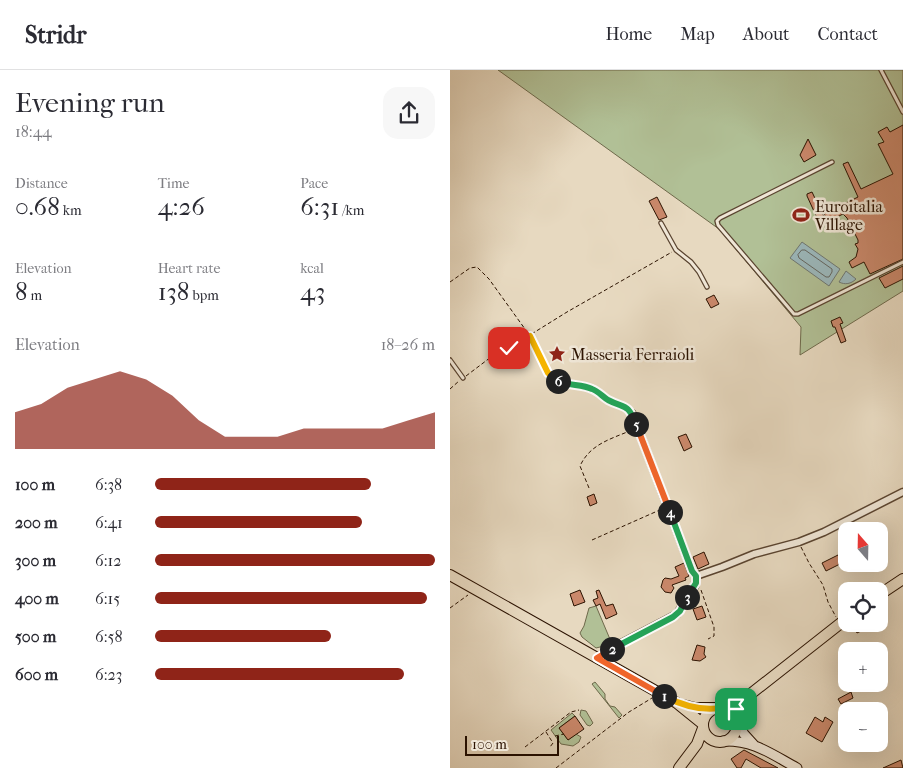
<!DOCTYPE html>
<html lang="en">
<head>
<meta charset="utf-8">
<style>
  :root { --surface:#fff; --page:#f7f7f7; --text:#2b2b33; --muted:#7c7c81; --line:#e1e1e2; --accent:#8f2418 }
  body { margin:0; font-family:"IM FELL French Canon",serif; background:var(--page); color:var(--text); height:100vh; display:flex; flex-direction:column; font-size:19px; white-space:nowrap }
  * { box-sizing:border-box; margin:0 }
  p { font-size:16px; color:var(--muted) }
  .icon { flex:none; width:28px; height:28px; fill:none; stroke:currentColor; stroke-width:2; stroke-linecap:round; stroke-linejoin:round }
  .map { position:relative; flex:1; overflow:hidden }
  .details { display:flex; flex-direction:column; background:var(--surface); width:450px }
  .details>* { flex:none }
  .needle { width:32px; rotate:340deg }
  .controls { position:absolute; left:388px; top:452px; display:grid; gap:10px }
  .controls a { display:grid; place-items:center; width:50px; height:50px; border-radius:10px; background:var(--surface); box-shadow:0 5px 20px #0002; font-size:25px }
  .scale { position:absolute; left:15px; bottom:12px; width:94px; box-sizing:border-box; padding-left:5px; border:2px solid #2b1200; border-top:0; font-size:14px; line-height:18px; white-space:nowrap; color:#2b1200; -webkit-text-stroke:4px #efe6d6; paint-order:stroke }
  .pin { position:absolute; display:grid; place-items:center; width:42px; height:42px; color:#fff; margin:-21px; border-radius:10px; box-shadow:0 2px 8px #0006 }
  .km { position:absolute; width:25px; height:25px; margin:-12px; border-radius:50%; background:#222; color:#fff; font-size:14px; line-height:25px; text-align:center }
  .round { display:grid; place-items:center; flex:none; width:52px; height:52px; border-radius:15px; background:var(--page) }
  .headline { display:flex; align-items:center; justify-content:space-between; height:85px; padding:0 15px }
  h1 { font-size:28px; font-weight:600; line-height:38px }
  .stats { display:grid; grid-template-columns:repeat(3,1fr); gap:8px; height:85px; padding:5px 15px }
  .stats div { display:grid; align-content:center }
  .stats b { font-size:25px; font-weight:600 }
  .stats small { font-size:14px; font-weight:400 }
  .stats p { font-size:14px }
  .chart { height:140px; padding:10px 15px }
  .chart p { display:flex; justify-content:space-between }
  .chart svg { width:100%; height:90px; margin-top:5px; fill:var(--accent); opacity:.7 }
  ul { padding:0 15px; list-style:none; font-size:16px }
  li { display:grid; grid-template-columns:80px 60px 1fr; align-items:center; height:38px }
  li i { height:12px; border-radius:6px; background:var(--accent) }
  header { display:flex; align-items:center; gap:30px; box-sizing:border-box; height:70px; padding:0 25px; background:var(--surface); border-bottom:1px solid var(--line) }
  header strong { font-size:24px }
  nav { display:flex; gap:28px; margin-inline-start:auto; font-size:18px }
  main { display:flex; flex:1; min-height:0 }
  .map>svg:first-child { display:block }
  .green { fill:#b1c096; stroke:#6e694b }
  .water { fill:#9bb8bc; stroke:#6e7671 }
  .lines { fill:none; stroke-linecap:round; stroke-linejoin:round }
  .shore { stroke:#63655e; stroke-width:1 }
  .building { fill:#ca886b; stroke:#2b1200 }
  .lane-casing { stroke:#5a4430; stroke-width:5.5 }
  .street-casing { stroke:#5a4430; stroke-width:9 }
  .secondary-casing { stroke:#2b1200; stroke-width:11 }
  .primary-casing { stroke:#2b1200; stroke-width:12 }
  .path { stroke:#2b1200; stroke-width:1; stroke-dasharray:4 2.5; stroke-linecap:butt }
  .lane { stroke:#efe6d6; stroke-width:3 }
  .street { stroke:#efe6d6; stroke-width:6 }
  .secondary { stroke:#efe6d6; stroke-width:9 }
  .primary { stroke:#e7d9c0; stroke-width:10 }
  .split-1-casing { stroke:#fff; stroke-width:10 }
  .split-2-casing { stroke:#fff; stroke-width:10 }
  .split-3-casing { stroke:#fff; stroke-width:10 }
  .split-4-casing { stroke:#fff; stroke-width:10 }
  .split-5-casing { stroke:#fff; stroke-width:10 }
  .split-6-casing { stroke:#fff; stroke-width:10 }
  .split-7-casing { stroke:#fff; stroke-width:10 }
  .split-1 { stroke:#f5b400; stroke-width:6 }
  .split-2 { stroke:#f0652b; stroke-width:6 }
  .split-3 { stroke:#22a559; stroke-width:6 }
  .split-4 { stroke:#22a559; stroke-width:6 }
  .split-5 { stroke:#f0652b; stroke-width:6 }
  .split-6 { stroke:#22a559; stroke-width:6 }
  .split-7 { stroke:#f5b400; stroke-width:6 }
  .labels { text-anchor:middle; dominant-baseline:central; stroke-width:5; stroke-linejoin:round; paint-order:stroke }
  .poi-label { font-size:16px; fill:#2b1200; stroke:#efe6d6; text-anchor:start }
</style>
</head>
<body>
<header>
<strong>Stridr</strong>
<nav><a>Home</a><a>Map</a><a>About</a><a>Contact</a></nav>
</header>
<main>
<section class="details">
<div class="headline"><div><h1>Evening run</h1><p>18:44</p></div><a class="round"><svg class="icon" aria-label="share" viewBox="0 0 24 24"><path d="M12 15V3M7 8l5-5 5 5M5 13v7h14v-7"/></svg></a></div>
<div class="stats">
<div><p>Distance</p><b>0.68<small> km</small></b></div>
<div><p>Time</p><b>4:26</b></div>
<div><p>Pace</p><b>6:31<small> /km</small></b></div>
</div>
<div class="stats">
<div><p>Elevation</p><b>8<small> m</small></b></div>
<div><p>Heart rate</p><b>138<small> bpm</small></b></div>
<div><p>kcal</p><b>43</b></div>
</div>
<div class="chart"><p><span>Elevation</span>18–26 m</p>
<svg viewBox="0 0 160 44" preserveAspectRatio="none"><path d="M0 44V26L10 22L20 14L30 10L40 6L50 10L60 18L70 30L80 38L90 38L100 38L110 34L120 34L130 34L140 34L150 30L160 26V44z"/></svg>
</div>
<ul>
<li><b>100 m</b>6:38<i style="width:77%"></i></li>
<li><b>200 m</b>6:41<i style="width:74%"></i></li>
<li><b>300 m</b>6:12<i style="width:100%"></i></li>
<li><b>400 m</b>6:15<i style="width:97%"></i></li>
<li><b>500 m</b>6:58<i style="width:63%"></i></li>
<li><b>600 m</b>6:23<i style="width:89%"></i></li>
</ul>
</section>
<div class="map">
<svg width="453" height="698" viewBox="0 0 453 698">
  <rect width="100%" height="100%" fill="#e7d9c0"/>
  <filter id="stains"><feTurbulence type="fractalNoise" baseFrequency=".004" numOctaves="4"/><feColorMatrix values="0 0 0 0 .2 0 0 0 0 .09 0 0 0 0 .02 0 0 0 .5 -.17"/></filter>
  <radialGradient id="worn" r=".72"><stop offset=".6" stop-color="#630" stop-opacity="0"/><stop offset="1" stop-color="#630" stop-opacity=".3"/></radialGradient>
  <path class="green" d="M48 0H453V221L350 285 351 257 269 159Z
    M146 536 162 574 146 578 132 567 130 563 134 556 139 538Z
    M145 612 155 624V629L160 636 165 637 172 645 169 648 142 614Z
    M131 640 136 641 143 653 140 656 137 655 130 645Z
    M122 643 125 646 109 658 118 670 126 664 131 667 129 672 123 676 111 674 101 660Z"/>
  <path class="water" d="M352 172 390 199 379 216 340 188Z
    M396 201 406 209C401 214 395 215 389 212Z"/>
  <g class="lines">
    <path class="shore" d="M352 180H355L382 199V202L379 207H376L349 188 348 185Z"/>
  </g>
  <path class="building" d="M453 55V189L420 204 414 192 402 198 399 192 406 187 408 179 405 174 408 173V170L397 148 393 144 379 151 374 144 408 127 393 94 398 92 411 119 443 104 428 74 434 72 428 62 437 57 440 62Z
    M358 69 366 85 354 92 350 85Z
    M362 122 374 147 368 150 357 126V124Z
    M207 127 217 147 209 150 199 131Z
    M453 196V209L435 218 429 208Z
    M264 225 269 234 261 238 256 229Z
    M390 247 393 253 390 254 396 271 391 273 385 257H383L381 251Z
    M236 364 242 377 234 381 228 367Z
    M144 424 147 433 140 436 137 427Z
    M254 482 259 494 248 499 243 487Z
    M388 485 392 493 376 501 372 493Z
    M234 493 239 506 235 508 236 510 222 515 224 518 221 523 215 522 211 517 213 510 215 508 221 509 229 506 225 497Z
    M130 520 135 532 124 536 120 524Z
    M149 520 156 536 163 534 167 544 156 549 150 534 146 536 143 530 148 528 146 521Z
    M252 536 256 547 247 550 243 539Z
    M402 554H419L411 557 413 560 407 563Z
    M247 575 255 577 254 584 256 587 250 591 242 590Z
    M401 622 403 628 391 634 388 629Z
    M125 646 134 659 118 670 109 658Z
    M365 647 373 652 375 647 383 652 372 672 356 663Z
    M294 680 328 698H311L296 689 291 698H287L281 689Z
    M451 690 453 698H433Z"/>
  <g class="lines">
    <g class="lane-casing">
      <path id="lane" d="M431 0 453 42
        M382 92 270 148 267 151 268 155 344 244H348L453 192
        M211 153 226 180 241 192 249 202 257 217
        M0 290 13 308"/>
    </g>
    <g class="street-casing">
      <path id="street" d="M182 343 242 501 246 506
        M147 588 164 577 227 544 245 516 246 506 272 497 304 484 349 472 374 462 453 422"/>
    </g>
    <g class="secondary-casing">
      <path id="secondary" d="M287 652 294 664 304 675
        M273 671C304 670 321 684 347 698"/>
    </g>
    <g class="primary-casing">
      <path id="primary" d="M0 505 227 633 253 654
        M429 525 453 509
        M233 635 245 638H265
        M271 638 280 636 293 630 396 549
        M253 655a17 17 0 1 1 34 0a17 17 0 1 1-34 0Z
        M229 698 247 674 253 658"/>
    </g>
    <path class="path" d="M0 212 20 198 27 197 39 209 80 266 98 303 105 310 114 314 142 318 160 331 174 335 177 338
      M16 306 45 284 59 278 117 242 222 182
      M0 319 9 311
      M139 418 130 396C140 374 161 369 182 360
      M142 470 212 439
      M351 477 359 493 373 515 378 532 386 547
      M251 520 264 557V566L258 569
      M0 538 18 525
      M96 662 103 673 100 677
      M105 666 114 664
      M75 677 121 642 129 640
      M106 698 179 642 202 628"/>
    <use href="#lane" class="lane"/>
    <use href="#street" class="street"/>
    <use href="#secondary" class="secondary"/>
    <use href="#primary" class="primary"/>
  </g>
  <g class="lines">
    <g class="split-1-casing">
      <path id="split-1" d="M214 626C239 639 267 645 293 630L286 639"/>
    </g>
    <g class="split-2-casing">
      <path id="split-2" d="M162 579 147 588 214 626"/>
    </g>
    <g class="split-3-casing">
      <path id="split-3" d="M162 579 223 547 230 541 237 527"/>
    </g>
    <g class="split-4-casing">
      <path id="split-4" d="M220 442 242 501 246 506V513L237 527"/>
    </g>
    <g class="split-5-casing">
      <path id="split-5" d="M186 354 220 442"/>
    </g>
    <g class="split-6-casing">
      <path id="split-6" d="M108 311C119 316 132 314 142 319 148 321 153 327 158 330 175 339 177 332 186 354"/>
    </g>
    <g class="split-7-casing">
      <path id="split-7" d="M59 278 80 266 98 303 108 311"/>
    </g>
    <use href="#split-1" class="split-1"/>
    <use href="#split-2" class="split-2"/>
    <use href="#split-3" class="split-3"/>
    <use href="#split-4" class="split-4"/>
    <use href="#split-5" class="split-5"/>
    <use href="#split-6" class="split-6"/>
    <use href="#split-7" class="split-7"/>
  </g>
  <defs>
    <g id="stadium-bare" transform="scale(1.35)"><path d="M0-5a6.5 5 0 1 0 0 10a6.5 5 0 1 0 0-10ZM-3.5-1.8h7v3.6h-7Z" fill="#8f2418" stroke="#efe6d6" stroke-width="2.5" paint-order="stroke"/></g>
    <g id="sight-bare" transform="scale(1.35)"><path d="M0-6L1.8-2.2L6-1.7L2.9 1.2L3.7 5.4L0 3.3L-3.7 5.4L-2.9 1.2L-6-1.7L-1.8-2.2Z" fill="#8f2418" stroke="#efe6d6" stroke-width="2.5" paint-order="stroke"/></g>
  </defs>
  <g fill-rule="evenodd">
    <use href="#stadium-bare" x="351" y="145"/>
    <use href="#sight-bare" x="107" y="284"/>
  </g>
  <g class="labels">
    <g class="poi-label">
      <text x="365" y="136">Euroitalia<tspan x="365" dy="18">Village</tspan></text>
      <text x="121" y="284">Masseria Ferraioli</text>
    </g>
  </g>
  <rect width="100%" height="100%" filter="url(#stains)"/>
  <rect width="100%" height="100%" fill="url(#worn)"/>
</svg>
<div class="controls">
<a><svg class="needle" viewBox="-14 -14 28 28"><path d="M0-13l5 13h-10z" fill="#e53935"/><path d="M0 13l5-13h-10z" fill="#7c7c81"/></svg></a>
<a><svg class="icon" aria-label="locate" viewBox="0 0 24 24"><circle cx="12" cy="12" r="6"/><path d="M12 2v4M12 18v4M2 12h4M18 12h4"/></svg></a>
<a>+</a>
<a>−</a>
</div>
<div class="scale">100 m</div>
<div class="pin" style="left:286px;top:639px;background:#1e9e55"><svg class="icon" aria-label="arrive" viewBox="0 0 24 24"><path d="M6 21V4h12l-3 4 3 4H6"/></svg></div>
<div class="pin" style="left:59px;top:278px;background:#d93025"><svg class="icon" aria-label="check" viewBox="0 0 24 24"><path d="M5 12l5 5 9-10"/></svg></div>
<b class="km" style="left:214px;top:626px">1</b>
<b class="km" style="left:162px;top:579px">2</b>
<b class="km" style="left:237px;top:527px">3</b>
<b class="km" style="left:220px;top:442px">4</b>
<b class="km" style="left:186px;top:354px">5</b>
<b class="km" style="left:108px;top:311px">6</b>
</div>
</main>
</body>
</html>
